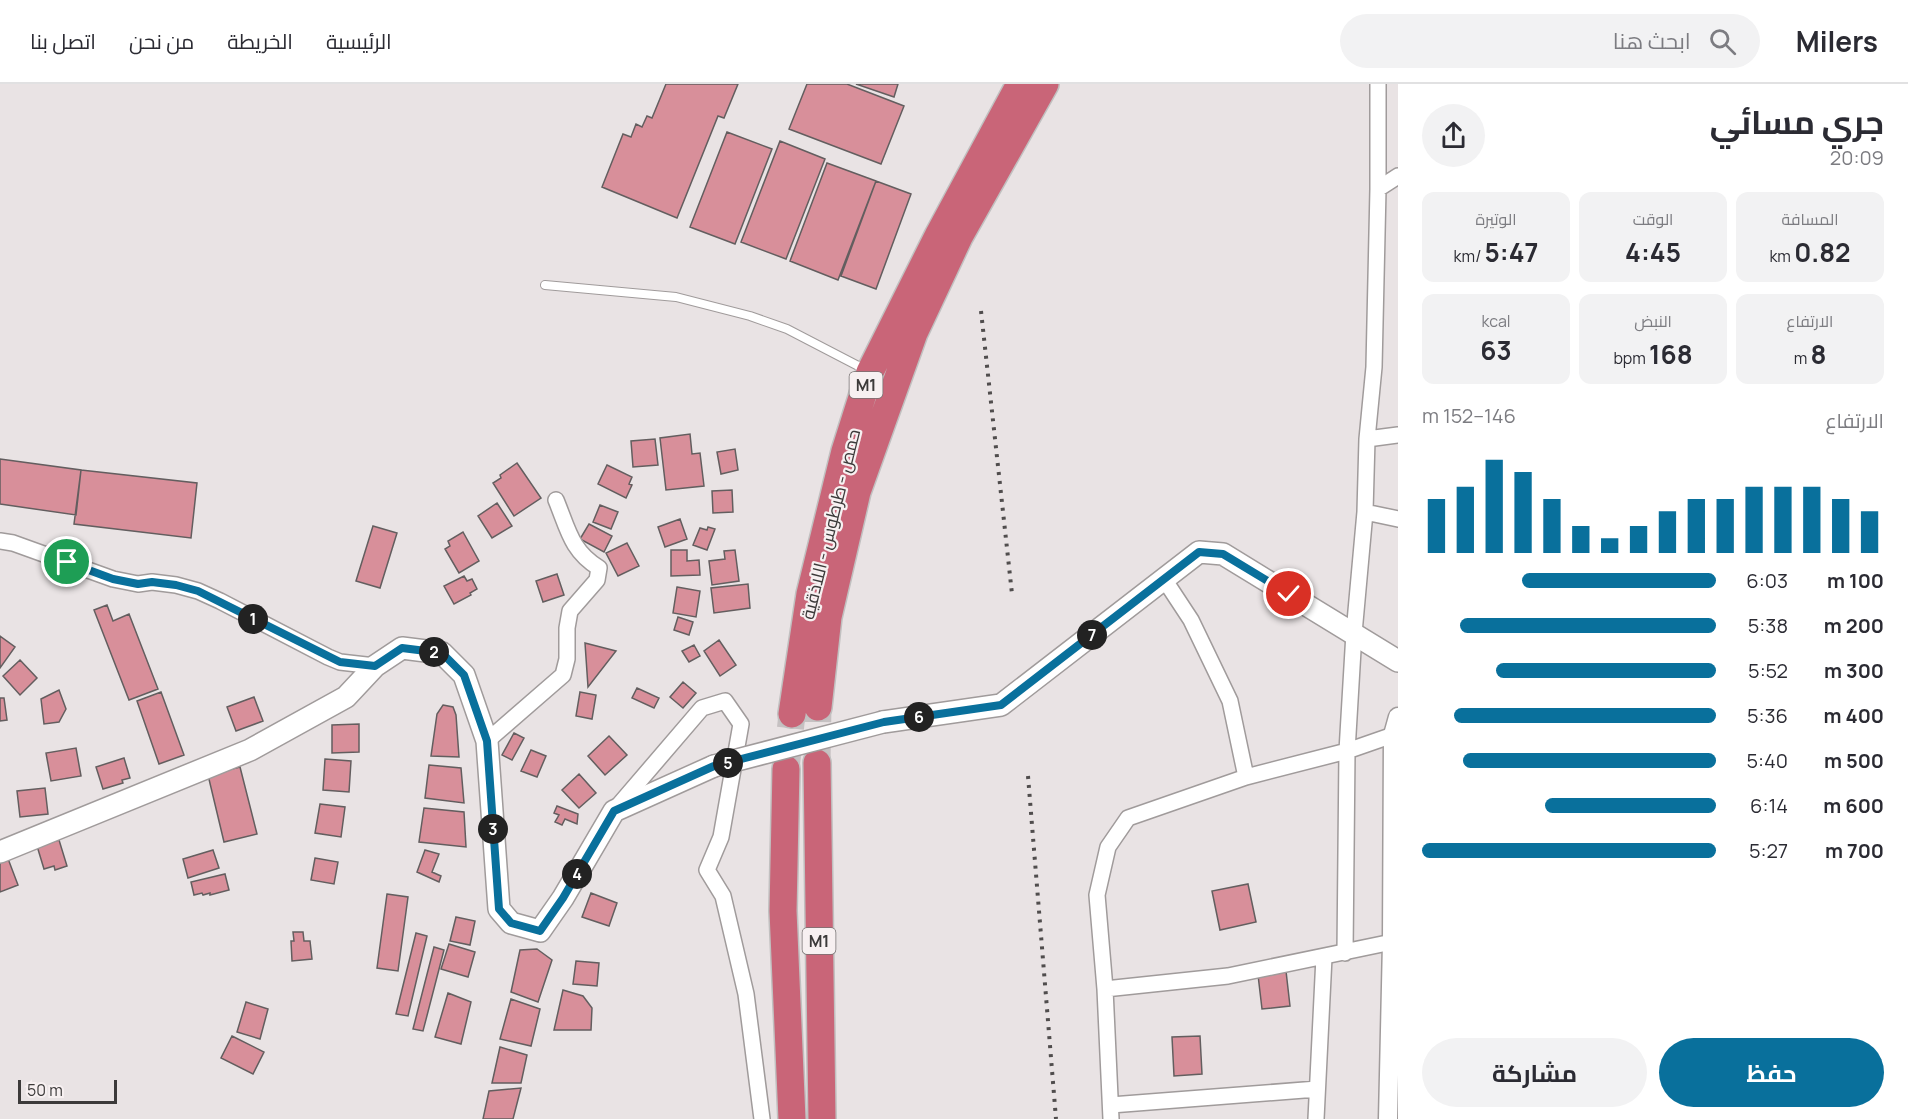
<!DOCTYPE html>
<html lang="ar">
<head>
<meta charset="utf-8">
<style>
  :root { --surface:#fff; --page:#f2f2f3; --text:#2b2b33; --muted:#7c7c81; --line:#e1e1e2; --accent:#09709c }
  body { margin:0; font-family:Manrope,Cairo,sans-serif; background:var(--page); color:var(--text); direction:rtl; height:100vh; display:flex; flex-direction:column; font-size:22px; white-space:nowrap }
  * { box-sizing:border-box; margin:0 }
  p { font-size:20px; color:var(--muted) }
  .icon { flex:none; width:33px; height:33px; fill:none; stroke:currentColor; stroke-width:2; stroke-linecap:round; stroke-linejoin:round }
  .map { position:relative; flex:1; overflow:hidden; direction:ltr }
  .details { display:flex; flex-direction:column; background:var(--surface); width:510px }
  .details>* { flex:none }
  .scale { position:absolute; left:18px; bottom:15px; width:99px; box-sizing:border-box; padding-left:6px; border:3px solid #3c3a3a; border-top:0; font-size:16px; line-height:21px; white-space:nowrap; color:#3c3a3a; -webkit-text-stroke:4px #f7f0f1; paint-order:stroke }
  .pin { position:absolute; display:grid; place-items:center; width:51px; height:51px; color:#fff; margin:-26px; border:3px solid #fff; border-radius:50%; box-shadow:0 2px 6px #0007 }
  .km { position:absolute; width:30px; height:30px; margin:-15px; border-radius:50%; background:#222; color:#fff; font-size:16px; line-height:30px; text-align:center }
  .round { display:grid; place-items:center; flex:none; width:63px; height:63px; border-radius:32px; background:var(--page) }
  .summary { display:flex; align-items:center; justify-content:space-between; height:102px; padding:0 24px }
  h1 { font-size:33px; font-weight:700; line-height:45px }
  .metrics { display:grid; grid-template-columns:repeat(3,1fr); gap:9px; height:102px; padding:6px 24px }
  .metrics div { display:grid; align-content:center; border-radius:12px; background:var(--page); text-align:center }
  .metrics b { font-size:26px; font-weight:700 }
  .metrics small { font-size:16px; font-weight:400 }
  .metrics p { font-size:16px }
  .chart { height:168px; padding:12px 24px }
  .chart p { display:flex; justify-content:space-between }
  .chart svg { width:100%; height:108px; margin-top:6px; stroke:var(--accent); stroke-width:6 }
  .action { display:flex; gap:12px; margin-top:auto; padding:12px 24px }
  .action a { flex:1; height:69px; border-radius:36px; background:var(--accent); color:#fff; font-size:24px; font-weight:700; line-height:69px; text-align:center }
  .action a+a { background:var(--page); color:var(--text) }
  ul { padding:0 24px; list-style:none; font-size:20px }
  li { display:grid; grid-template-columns:96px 72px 1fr; align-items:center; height:45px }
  li i { height:15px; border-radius:8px; background:var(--accent) }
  header { display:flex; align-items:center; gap:36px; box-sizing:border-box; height:84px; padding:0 30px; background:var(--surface); border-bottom:2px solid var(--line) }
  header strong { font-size:28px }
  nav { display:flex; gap:33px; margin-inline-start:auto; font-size:21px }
  .search { width:420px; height:54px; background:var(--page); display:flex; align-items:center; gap:15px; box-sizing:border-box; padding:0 21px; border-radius:33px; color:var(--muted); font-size:22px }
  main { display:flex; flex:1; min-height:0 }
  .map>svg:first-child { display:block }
  .building { fill:#d88f9a; stroke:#635e5f; stroke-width:1.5 }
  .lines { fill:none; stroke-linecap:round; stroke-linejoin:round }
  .motorway-tunnel { stroke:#c6c1c2; stroke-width:27; stroke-dasharray:27 14; stroke-linecap:butt }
  .service-casing { stroke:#a09b9b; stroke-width:10 }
  .minor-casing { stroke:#a09b9b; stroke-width:18 }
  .tertiary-casing { stroke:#a09b9b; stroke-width:21 }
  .secondary-casing { stroke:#a09b9b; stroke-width:24 }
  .motorway-casing { stroke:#c1c0c0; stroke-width:30 }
  .service { stroke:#fff; stroke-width:8 }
  .minor { stroke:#fff; stroke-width:15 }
  .tertiary { stroke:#fff; stroke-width:18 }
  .secondary { stroke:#fff; stroke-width:21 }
  .motorway { stroke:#c96578; stroke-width:27 }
  .rail { stroke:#504d4d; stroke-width:4; stroke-dasharray:3 6; stroke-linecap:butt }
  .secondary-bridge-casing { stroke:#a09b9b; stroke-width:24; stroke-linecap:butt }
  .secondary-bridge { stroke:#fff; stroke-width:21 }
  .route-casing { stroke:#fff; stroke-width:12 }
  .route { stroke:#09709c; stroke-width:8 }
  .labels { text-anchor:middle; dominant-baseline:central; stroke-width:4.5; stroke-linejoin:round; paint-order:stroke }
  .shield { fill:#f7f0f1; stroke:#747171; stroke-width:1.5 }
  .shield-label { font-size:16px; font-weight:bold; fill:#3c3a3a }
  .street-label { font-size:18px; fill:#3c3a3a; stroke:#f7f0f1 }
</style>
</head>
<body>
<header>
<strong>Milers</strong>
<div class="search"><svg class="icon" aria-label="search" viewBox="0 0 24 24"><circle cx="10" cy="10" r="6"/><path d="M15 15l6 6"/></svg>ابحث هنا</div>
<nav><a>الرئيسية</a><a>الخريطة</a><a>من نحن</a><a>اتصل بنا</a></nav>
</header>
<main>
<section class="details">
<div class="summary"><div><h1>جري مسائي</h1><p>20:09</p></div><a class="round"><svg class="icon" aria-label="share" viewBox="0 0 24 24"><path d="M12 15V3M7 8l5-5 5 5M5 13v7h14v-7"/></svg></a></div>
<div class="metrics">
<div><p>المسافة</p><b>0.82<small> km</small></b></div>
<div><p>الوقت</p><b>4:45</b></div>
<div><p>الوتيرة</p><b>5:47<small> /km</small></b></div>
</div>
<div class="metrics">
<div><p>الارتفاع</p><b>8<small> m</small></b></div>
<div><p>النبض</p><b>168<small> bpm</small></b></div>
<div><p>kcal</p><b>63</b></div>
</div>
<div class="chart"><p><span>الارتفاع</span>146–152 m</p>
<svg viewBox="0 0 160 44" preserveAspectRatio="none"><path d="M5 44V22M15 44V17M25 44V6M35 44V11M45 44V22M55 44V33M65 44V38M75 44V33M85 44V27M95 44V22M105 44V22M115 44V17M125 44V17M135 44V17M145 44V22M155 44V27"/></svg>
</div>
<ul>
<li><b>100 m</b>6:03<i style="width:66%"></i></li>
<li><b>200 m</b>5:38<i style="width:87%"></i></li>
<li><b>300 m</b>5:52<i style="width:75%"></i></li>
<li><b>400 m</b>5:36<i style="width:89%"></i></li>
<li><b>500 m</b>5:40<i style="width:86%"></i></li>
<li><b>600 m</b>6:14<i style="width:58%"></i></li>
<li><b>700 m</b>5:27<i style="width:100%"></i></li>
</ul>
<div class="action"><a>حفظ</a><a>مشاركة</a></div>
</section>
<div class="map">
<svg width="1398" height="1035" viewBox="0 0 1398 1035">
  <rect width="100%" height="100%" fill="#e9e3e4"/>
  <path class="building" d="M666 0H738L724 34 718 32 677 134 602 103 623 50 631 53 636 40 642 43 647 32 652 34Z
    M807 0H847L904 22 881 80 789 45Z
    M856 0H898L894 13Z
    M727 48 772 65 735 160 690 143Z
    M780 57 825 75 786 175 741 158Z
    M827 79 876 97 838 196 790 177Z
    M876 97 911 110 876 205 841 192Z
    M690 350 692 370 700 369 704 402 666 406 660 354Z
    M655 355 658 381 633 383 631 357Z
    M735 365 738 386 721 390 717 368Z
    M0 375 81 386 76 431 0 420Z
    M517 379 541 414 514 432 493 399 501 394 500 391Z
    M607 381 632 393 629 400 632 401 626 414 598 400Z
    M81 386 197 399 191 454 74 440Z
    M732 406 733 428 713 429 712 407Z
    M497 419 512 442 492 454 478 432Z
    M600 421 618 428 611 445 593 438Z
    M680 435 687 455 665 463 658 443Z
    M589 440 612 452 604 468 580 455Z
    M373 442 397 449 380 504 356 497Z
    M708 443 715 445 707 466 693 461 700 444 707 446Z
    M463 448 479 477 459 489 445 465 450 462 448 457Z
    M627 459 639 482 618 492 606 469Z
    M671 466H687V477L699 476 700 491 671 492Z
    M735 466 739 497 712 501 709 477 725 475 724 467Z
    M557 490 564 511 543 518 536 497Z
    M464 492 467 497 472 495 477 505 470 509 471 511 454 520 444 502Z
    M748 500 750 524 714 529 711 504Z
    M677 503 700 507 696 533 673 529Z
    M107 521 113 537 129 530 158 605 129 616 94 526Z
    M678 533 693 538 689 551 674 546Z
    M0 552 15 563 0 584Z
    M719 556 736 581 720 592 704 567Z
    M585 559 616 567 588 603Z
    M694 561 700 572 689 578 682 567Z
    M20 576 37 594 20 611 3 592Z
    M683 598 696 609 683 624 670 613Z
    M637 604 659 614 654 624 632 614Z
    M59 606 66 625 59 638 44 640 41 615Z
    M161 608 184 671 159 680 137 617Z
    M580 608 596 611 592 635 576 632Z
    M254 613 263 637 236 647 227 623Z
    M0 614H4L7 636 0 637Z
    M443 621 453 623 456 631 459 673 431 672 437 630Z
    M359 640V668L332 669V641Z
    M514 649 524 654 512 676 502 671Z
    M609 652 627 671 605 691 588 672Z
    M76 664 81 692 51 697 46 669Z
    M531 666 546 672 537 693 521 687Z
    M124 674 130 694 122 696 123 699 103 705 96 683Z
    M325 675 351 677 349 708 323 706Z
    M429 681 461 684 464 719 425 714Z
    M240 683 257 750 224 758 208 691Z
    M579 690 596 709 579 724 562 706Z
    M45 704 48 730 20 733 17 707Z
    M320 720 345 723 341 753 315 749Z
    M557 722 578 730 577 740 565 735 562 741 555 738 559 731 554 729Z
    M424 724 464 728 466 763 419 758Z
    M59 756 67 782 55 786 54 782 44 785 37 762Z
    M213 766 219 784 188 794 183 775Z
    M425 766 439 770 432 788 441 792 439 798 417 788Z
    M7 772 18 801 0 808V775Z
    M315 774 338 778 334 800 311 796Z
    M225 790 229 806 210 811V809L203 811 202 809 194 811 191 798Z
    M1248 800 1256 838 1220 846 1212 807Z
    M591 809 617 819 609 842 582 833Z
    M387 810 408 813 398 887 377 884Z
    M456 833 475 837 470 861 450 857Z
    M293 848H303L304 857H310L312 875 292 877 291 857H294Z
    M416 849 427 852 408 932 396 930Z
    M449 860 475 868 468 893 441 885Z
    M434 863 444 866 423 947 413 945Z
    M537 865 552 876 538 918 511 908 520 866Z
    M576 877 599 879 597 902 573 900Z
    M1286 887 1290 922 1262 925 1258 891Z
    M563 906 583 912 592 924 591 946H554Z
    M448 909 471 918 461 960 435 953Z
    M511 915 540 925 531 962 500 955Z
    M246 918 268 925 260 955 237 948Z
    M232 952 264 968 253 990 221 974Z
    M1200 952 1202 990 1174 992 1172 953Z
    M500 963 527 971 521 999H492Z
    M521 1004 513 1035H483L489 1007Z"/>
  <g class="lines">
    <path class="motorway-tunnel" d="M817 679 818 623
      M786 685 792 630"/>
    <g class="service-casing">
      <path id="service" d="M545 201 676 213 750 232 787 245 866 286"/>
    </g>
    <g class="minor-casing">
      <path id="minor" d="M1378 105 1398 92
        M1367 355 1398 351
        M1365 428 1398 435
        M0 457 13 459 113 495 138 500 152 498 176 501 198 507 220 517 328 573 340 578 375 582
        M1164 495 1191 536 1230 617 1246 693
        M487 657 563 591 567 575V544L570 527 597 496 599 484C571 467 568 445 556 416
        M618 722 702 624 725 617 741 640 721 753 707 786 723 812 746 910 762 1035
        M1345 869 1347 667 1354 549 1365 428 1367 355 1374 283 1378 105V0
        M1105 905 1228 892 1392 858
        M1111 1021 1317 1005
        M1111 1035 1105 905 1097 811 1108 763 1128 734 1246 693 1347 667 1393 651
        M1316 1035 1324 873"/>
    </g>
    <g class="tertiary-casing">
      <path id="tertiary" d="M1388 1035 1392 858 1393 651 1398 633"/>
    </g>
    <g class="secondary-casing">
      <path id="secondary" d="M883 638 1001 621 1199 468 1223 470 1398 577
        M0 768 250 666 346 613 375 582 402 564 442 569 464 591 487 657 499 825 511 839 540 847 563 814 614 727 714 682"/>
    </g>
    <g class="motorway-casing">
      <path id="motorway" d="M818 623 828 533 857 408 914 249 959 153 1045 0
        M792 630 810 510 845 367 870 288 938 152 1020 0
        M817 679 822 1035
        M786 685 783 827 792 1035"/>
    </g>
    <use href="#service" class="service"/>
    <use href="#minor" class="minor"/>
    <use href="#tertiary" class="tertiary"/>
    <use href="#secondary" class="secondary"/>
    <use href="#motorway" class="motorway"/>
    <path class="rail" d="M981 227 1012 510
      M1028 692 1056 1035"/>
    <g class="secondary-bridge-casing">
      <path id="secondary-bridge" d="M714 682 883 638"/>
    </g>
    <use href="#secondary-bridge" class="secondary-bridge"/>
  </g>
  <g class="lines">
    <g class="route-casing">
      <path id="route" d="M67 478 113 495 138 500 152 498 176 501 198 507 340 578 375 582 402 564 442 569 464 591 487 657 499 825 511 839 540 847 563 814 614 727 714 682 884 638 1001 621 1199 468 1223 470 1289 510"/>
    </g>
    <use href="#route" class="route"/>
  </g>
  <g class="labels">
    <g class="shield">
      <rect x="849.5" y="288" width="33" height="26" rx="4.5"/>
      <rect x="802.5" y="844" width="33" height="26" rx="4.5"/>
    </g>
    <g class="shield-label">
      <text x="866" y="301">M1</text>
      <text x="819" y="857">M1</text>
    </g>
    <g class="street-label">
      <text transform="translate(830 440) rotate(-76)">حمص - طرطوس - اللاذقية</text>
    </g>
  </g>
</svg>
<div class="scale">50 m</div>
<div class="pin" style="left:67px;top:478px;background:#1e9e55"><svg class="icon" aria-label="arrive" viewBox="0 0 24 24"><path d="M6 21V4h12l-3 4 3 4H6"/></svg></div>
<div class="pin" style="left:1289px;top:510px;background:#d93025"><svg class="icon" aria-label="check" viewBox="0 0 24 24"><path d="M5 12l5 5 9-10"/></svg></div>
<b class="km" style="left:253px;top:535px">1</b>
<b class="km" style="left:434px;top:568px">2</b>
<b class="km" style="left:493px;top:745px">3</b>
<b class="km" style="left:577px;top:790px">4</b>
<b class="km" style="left:728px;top:679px">5</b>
<b class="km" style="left:919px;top:633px">6</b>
<b class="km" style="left:1092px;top:551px">7</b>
</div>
</main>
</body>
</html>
